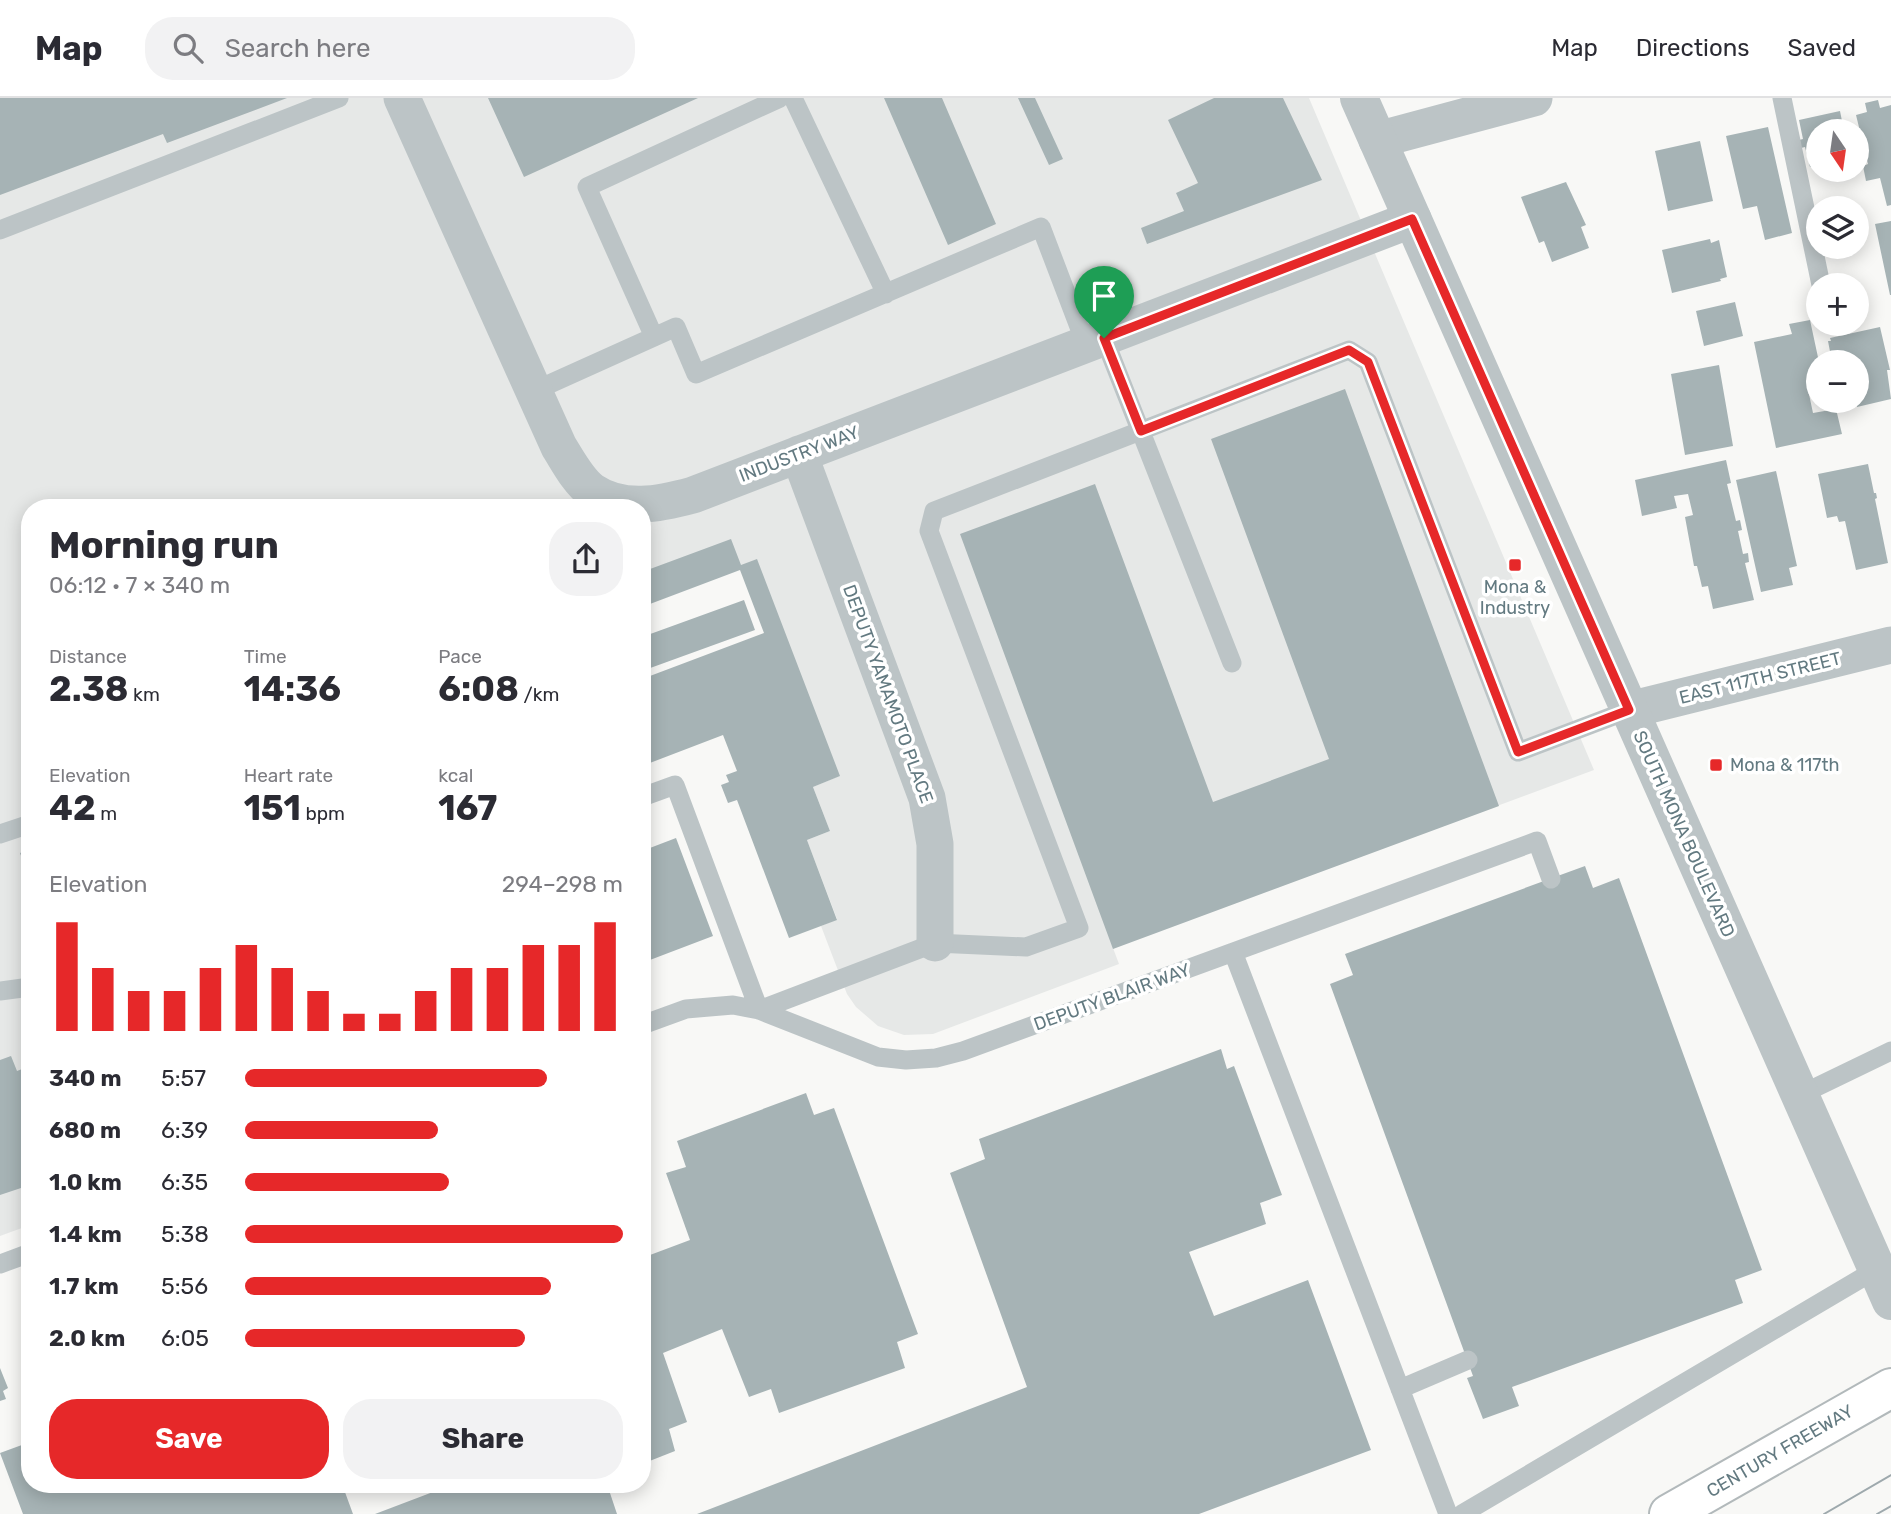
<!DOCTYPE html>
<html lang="en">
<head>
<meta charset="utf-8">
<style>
  :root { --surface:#fff; --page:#f2f2f3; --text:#2b2b33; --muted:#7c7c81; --line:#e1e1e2; --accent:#e62829 }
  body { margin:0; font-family:Rubik,sans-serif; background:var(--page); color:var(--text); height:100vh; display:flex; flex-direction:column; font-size:26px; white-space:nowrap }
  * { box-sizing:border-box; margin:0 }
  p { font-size:23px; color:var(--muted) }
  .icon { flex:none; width:38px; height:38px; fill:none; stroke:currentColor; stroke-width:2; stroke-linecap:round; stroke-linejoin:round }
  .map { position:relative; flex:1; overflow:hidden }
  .details { position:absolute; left:21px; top:401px; width:630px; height:994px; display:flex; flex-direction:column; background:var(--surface); border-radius:28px; box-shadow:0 4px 18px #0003 }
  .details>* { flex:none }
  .needle { width:46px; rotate:167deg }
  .buttons { position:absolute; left:1806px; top:21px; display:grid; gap:14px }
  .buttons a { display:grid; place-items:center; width:63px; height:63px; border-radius:50%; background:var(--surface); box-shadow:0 4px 18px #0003; font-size:35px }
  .pin { position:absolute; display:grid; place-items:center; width:60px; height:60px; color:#fff; margin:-72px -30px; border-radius:50% 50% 50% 0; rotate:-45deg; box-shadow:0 0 7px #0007 }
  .pin .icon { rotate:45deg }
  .round { display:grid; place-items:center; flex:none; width:74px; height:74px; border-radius:28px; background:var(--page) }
  .overview { display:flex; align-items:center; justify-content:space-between; height:119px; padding:0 28px }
  h1 { font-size:38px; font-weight:700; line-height:52px }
  .stats { display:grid; grid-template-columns:repeat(3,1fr); gap:10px; height:119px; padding:7px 28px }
  .stats div { display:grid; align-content:center }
  .stats b { font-size:35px; font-weight:700 }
  .stats small { font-size:19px; font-weight:400 }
  .stats p { font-size:19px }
  .chart { height:196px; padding:14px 28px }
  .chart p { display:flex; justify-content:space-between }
  .chart svg { width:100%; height:126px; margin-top:7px; stroke:var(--accent); stroke-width:6 }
  .button { display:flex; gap:14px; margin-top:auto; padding:14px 28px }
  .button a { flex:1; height:80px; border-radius:28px; background:var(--accent); color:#fff; font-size:28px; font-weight:700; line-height:80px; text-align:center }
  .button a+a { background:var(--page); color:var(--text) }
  ul { padding:0 28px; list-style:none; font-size:23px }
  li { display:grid; grid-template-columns:112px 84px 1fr; align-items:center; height:52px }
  li i { height:18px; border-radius:9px; background:var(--accent) }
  header { display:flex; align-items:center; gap:42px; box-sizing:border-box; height:98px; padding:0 35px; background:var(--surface); border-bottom:2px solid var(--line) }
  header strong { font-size:33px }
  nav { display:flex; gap:38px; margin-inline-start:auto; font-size:24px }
  .search { width:490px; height:63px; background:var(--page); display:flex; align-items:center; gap:18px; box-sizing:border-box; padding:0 24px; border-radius:28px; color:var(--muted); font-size:26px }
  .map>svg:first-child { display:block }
  .built { fill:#e6e8e7 }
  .building { fill:#a6b3b5 }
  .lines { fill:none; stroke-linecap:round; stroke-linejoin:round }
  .motorway-casing { stroke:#b2b9bb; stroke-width:42 }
  .service { stroke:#bcc4c6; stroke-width:19 }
  .minor { stroke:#bcc4c6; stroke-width:37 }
  .tertiary { stroke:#bcc4c6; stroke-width:38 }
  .motorway { stroke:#fff; stroke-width:38 }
  .tram { stroke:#9ea9ad; stroke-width:2 }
  .route-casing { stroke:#fff; stroke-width:14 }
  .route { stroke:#e62829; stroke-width:9 }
  .poi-dot { fill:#e62829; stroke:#fff; stroke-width:2.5 }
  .labels { text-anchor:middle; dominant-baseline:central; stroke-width:7; stroke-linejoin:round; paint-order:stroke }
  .street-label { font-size:18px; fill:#637a81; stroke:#fff }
  .poi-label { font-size:18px; fill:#637a81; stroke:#fff }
</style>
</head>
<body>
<header>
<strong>Map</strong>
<div class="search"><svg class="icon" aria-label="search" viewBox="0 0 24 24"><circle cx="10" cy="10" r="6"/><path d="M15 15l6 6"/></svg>Search here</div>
<nav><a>Map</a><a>Directions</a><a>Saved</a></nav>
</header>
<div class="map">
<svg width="1891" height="1416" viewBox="0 0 1891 1416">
  <rect width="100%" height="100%" fill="#f8f8f6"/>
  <path class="built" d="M0 0H1309L1594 672 1113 850 1119 866 933 936 904 937 878 928 856 909 847 896 821 828 837 821 807 742 830 733 813 689 839 678 741 467 642 474V410H30V1127L0 1138Z"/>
  <path class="building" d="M0 0H287L167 45 163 36 0 97Z
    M488 0H698L524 79Z
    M884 0H942L996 126 948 147Z
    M1018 0H1035L1063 61 1049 67Z
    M1214 0H1283L1322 82 1147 146 1141 130 1184 113 1176 95 1198 85 1168 22Z
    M1878 2 1880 10 1891 7V107L1887 108 1880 80 1866 83 1863 68 1868 66 1856 17 1867 14 1865 5Z
    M1840 13 1844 33H1818V67L1810 69 1805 49 1801 50 1799 42 1803 41 1799 22Z
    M1768 29 1792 135 1765 142 1757 108 1743 111 1726 38Z
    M1700 43 1713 103 1668 113 1655 53Z
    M1566 84 1586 127 1581 129 1589 150 1552 164 1544 143 1539 145 1521 99Z
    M1891 123V197H1890L1875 126Z
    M1710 141 1711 145 1719 142 1727 179 1720 181 1721 183 1672 195 1662 152Z
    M1735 204 1743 238 1704 248 1696 213Z
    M1810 222 1819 264 1818 279 1806 282 1813 315 1836 311 1842 336 1776 350 1754 244 1792 236 1789 226Z
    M1880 229 1890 272H1887L1891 301 1857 309V264H1832L1828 243H1831L1830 240Z
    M1719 267 1733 348 1685 357 1671 276Z
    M1345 291 1499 708 1113 851 960 436 1095 386 1213 704 1329 661 1211 341Z
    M1726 362 1731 385 1727 386 1736 423 1740 422 1742 432 1738 433 1743 456 1748 455 1749 464 1745 465 1754 502 1713 511 1708 488 1702 489 1697 468H1694L1685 419 1693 417 1688 396 1674 398 1677 410 1642 418 1635 382Z
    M1868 366 1874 395H1876L1877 400 1875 401 1888 465 1856 472 1845 423 1839 424 1837 418 1827 420 1818 376Z
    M1776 373 1797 468 1789 470 1793 487 1761 494 1736 382Z
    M731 441 741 467 757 461 840 678 813 689 830 733 807 742 837 822 789 840 737 702 728 705 721 687 729 684 726 677 737 673 723 637 642 668V581L764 535 740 472 642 509V474Z
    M744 502 755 532 642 573V539Z
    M676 740 713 838 642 865V753Z
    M30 751V780H29L20 755Z
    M1585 768 1593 790 1619 780 1762 1172 1735 1182 1743 1205 1512 1289 1519 1308 1483 1321 1467 1280 1473 1278 1330 886 1353 877 1345 856Z
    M1221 951 1227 971 1234 968 1282 1097 1260 1105 1266 1126 1189 1154 1214 1218 1308 1182 1371 1352 1199 1416H697L1027 1289 950 1075 985 1061 979 1041Z
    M11 958 17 973 30 968V1087L0 1097V962Z
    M806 995 814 1017 834 1010 918 1236 897 1244 905 1270 779 1315 771 1291 749 1299 722 1231 663 1255 687 1324 669 1331 675 1353 642 1366V1160L690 1142 666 1075 686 1069 677 1043Z
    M0 1270 8 1290 3 1293 6 1301 0 1303Z
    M30 1344V1386H342L353 1416H23L0 1355Z
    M454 1386H607L617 1416H375Z"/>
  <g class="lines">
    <g class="motorway-casing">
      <path id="motorway" d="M1669 1416 1891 1290"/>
    </g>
    <path class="service" d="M793 0 886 196
      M1782 0 1821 187
      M0 132 339 0
      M654 239 587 89 780 0
      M1104 240 1232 565
      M534 293 676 229 696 276 1041 129 1086 247
      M642 699 675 687 759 912 935 845 1026 849 1079 830 929 433 934 413 1349 252 1368 264 1518 654 1629 612
      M0 736 30 726
      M1233 854 1448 1416
      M0 893 30 889
      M642 927 686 911 733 907 759 912 878 959 906 962 936 960 963 953 1537 743 1551 781
      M1800 997 1891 953
      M0 1166 30 1155
      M1400 1291 1468 1262
      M1462 1416 1877 1171"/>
    <path class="minor" d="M402 0 559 349C568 363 578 383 592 393 623 414 660 406 693 397L1413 121
      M1377 42 1534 0
      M799 356 927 700 935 746V845
      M1629 612 1891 547"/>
    <path class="tertiary" d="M1359 0 1891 1203"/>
    <use href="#motorway" class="motorway"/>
    <path class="tram" d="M1824 1416 1891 1377
      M1877 1416 1891 1408"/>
  </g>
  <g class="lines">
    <g class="route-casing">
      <path id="route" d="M1412 121 1629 612 1518 654 1368 264 1349 252 1141 333 1104 240Z"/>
    </g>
    <use href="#route" class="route"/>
  </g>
  <g class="poi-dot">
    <rect x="1508" y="460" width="14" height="14" rx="3.5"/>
    <rect x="1709" y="660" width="14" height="14" rx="3.5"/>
  </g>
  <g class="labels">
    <g class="street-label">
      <text transform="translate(799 356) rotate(-21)">INDUSTRY WAY</text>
      <text transform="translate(1760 580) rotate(-14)">EAST 117TH STREET</text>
      <text transform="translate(888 596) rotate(70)">DEPUTY YAMAMOTO PLACE</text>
      <text transform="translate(1684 736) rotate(66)">SOUTH MONA BOULEVARD</text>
      <text transform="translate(1112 899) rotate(-20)">DEPUTY BLAIR WAY</text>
      <text transform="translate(1780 1353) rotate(-30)">CENTURY FREEWAY</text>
    </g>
    <g class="poi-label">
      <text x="1515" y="489">Mona &amp;<tspan x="1515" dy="21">Industry</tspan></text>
      <text x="1730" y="667" text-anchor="start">Mona &amp; 117th</text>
    </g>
  </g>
</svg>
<div class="buttons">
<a><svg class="needle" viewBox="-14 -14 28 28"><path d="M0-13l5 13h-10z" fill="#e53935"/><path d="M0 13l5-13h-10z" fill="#7c7c81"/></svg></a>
<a><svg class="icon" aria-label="layers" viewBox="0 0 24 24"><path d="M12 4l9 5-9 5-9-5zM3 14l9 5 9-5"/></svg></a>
<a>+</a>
<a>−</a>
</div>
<div class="pin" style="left:1104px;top:240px;background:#1e9e55"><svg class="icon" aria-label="arrive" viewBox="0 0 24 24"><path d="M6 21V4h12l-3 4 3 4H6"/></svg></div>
<section class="details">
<div class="overview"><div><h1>Morning run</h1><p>06:12 · 7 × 340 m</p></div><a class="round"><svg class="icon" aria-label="share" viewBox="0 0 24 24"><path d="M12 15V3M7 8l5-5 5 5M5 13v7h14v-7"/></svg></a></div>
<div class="stats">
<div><p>Distance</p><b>2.38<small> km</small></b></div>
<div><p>Time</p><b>14:36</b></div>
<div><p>Pace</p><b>6:08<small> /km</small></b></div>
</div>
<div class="stats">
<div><p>Elevation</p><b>42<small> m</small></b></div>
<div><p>Heart rate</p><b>151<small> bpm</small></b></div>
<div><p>kcal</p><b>167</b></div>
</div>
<div class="chart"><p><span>Elevation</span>294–298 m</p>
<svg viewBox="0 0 160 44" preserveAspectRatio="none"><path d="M5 44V6M15 44V22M25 44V30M35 44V30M45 44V22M55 44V14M65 44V22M75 44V30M85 44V38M95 44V38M105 44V30M115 44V22M125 44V22M135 44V14M145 44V14M155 44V6"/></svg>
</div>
<ul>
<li><b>340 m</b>5:57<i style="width:80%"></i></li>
<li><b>680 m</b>6:39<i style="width:51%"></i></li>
<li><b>1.0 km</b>6:35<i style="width:54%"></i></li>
<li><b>1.4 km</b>5:38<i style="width:100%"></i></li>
<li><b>1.7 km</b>5:56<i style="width:81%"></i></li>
<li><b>2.0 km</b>6:05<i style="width:74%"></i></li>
</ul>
<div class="button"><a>Save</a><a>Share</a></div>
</section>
</div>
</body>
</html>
